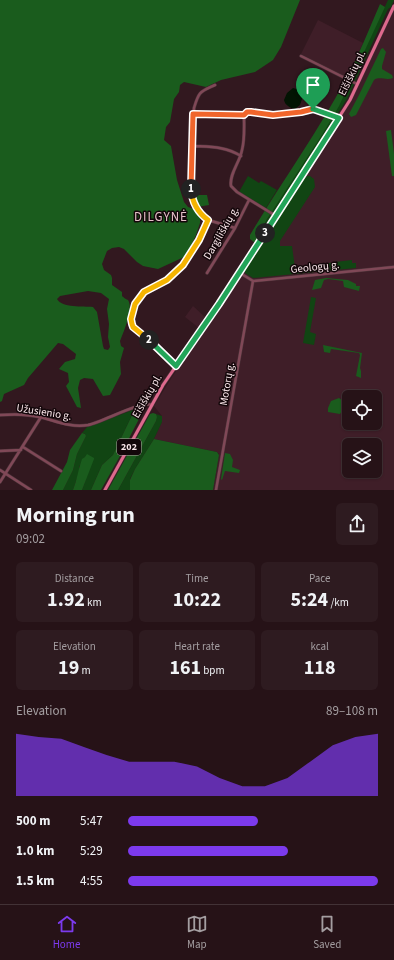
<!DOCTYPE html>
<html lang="en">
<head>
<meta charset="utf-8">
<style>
  :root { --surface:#261217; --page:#2e1b20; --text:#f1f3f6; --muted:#a49ea1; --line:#423236; --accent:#7c3aed }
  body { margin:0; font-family:"Source Sans 3",sans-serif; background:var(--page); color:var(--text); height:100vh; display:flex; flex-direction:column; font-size:15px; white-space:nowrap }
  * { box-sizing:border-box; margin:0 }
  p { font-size:13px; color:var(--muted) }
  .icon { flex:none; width:22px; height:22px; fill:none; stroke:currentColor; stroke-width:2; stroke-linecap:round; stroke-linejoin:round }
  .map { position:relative; height:490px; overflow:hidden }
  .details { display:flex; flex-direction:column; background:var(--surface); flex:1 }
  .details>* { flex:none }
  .buttons { position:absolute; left:342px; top:390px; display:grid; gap:8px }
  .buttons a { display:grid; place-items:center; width:40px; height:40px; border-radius:6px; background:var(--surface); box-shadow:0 1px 3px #0004,0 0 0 1px var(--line); font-size:20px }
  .pin { position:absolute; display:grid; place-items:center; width:34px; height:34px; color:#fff; margin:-41px -17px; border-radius:50% 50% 50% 0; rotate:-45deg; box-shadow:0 0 4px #0007 }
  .pin .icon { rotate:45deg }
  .km { position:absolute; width:20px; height:20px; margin:-10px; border-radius:50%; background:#222; color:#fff; font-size:11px; line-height:20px; text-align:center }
  .round { display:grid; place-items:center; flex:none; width:42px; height:42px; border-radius:6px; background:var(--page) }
  .overview { display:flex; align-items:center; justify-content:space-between; height:68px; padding:0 16px }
  h1 { font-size:22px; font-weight:700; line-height:30px }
  .metrics { display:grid; grid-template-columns:repeat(3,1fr); gap:6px; height:68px; padding:4px 16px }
  .metrics div { display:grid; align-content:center; border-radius:6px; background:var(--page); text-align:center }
  .metrics b { font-size:20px; font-weight:700 }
  .metrics small { font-size:11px; font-weight:400 }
  .metrics p { font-size:11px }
  .chart { height:112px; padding:8px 16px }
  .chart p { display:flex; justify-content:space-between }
  .chart svg { width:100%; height:72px; margin-top:4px; fill:var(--accent); opacity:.7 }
  ul { padding:0 16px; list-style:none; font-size:13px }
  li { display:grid; grid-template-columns:64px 48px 1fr; align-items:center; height:30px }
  li i { height:10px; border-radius:5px; background:var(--accent) }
  .tab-bar { display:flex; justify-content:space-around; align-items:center; height:56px; border-top:1px solid var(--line); background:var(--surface); font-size:11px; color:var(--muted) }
  .tab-bar a { display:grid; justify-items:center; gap:2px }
  .tab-bar .current { color:var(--accent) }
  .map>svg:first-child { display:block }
  .built { fill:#3f1e28; fill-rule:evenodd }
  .green { fill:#114513 }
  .forest { fill:#1a5c1d; fill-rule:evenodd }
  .water { fill:#021403 }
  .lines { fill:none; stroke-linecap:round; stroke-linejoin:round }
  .minor-casing { stroke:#4e353b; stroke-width:3.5 }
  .major-casing { stroke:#4e353b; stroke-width:4 }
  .minor { stroke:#804857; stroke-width:2.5 }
  .major { stroke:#de698d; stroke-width:3 }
  .split-1-casing { stroke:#fff; stroke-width:8 }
  .split-2-casing { stroke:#fff; stroke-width:8 }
  .split-3-casing { stroke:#fff; stroke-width:8 }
  .split-4-casing { stroke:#fff; stroke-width:8 }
  .split-1 { stroke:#f0652b; stroke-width:5 }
  .split-2 { stroke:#f5b400; stroke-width:5 }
  .split-3 { stroke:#22a559; stroke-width:5 }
  .split-4 { stroke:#22a559; stroke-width:5 }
  .labels { text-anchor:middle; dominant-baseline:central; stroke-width:3; stroke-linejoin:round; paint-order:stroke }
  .shield { fill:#13070a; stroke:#b5a3a7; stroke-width:1 }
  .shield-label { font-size:10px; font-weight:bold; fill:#fae6ea }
  .street-label { font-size:11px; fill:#fae6ea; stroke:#13070a }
  .quarter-label { font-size:13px; letter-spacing:1px; fill:#e5c0c8; stroke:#13070a }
</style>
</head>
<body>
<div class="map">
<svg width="394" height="490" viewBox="0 0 394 490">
  <rect width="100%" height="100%" fill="#32181f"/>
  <path class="built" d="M394 11V490H213L219 454 217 452 154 439 162 421V416L154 406 172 377 233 287 349 105ZM349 397H375V423H349ZM349 445H375V471H349Z
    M318 20 363 43 347 78 301 54Z
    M193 306 206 318 199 328 185 317Z"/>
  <path class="green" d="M388 0H394L391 7 388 9 347 99 257 241V238L267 219 347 90 362 55Z
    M248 176 259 183 261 181 277 190 266 208 239 192Z
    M307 176H310L314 179 315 187 280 241V246H292L295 268C314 266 332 262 352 260V263H356V268L253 278 245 273V269L294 191Z
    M311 297 316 298 310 332 316 334 314 345 303 343Z
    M135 409 113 455 102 465 91 490H82L86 479 85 457 79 467V472L73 490H63L73 470 77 454 86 436 84 433H82L87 427 99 423Z
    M156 414 162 416V422L154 439 135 469 130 479V490H118L156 421 157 417Z"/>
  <path class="forest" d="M0 0H300L281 47 273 60 255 72 221 80 206 87 184 82 180 85 179 92 174 99 170 122 166 127 164 140 171 146 177 180 184 202 188 207 194 209 197 212 200 218V223L196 235 189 251 184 257 158 269 143 266 137 262 124 249 119 247 112 248 107 251 102 264 104 270 111 275 112 278V285L122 292V296C123 297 127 300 128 300 134 309 123 333 120 341L121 346 124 348 120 362 121 374 110 395 103 396 93 379 84 378 80 380 78 388 81 408 77 407 66 386 69 382 68 373 59 369 65 362 75 359 76 354 63 344 58 343 28 378 24 385 4 394 2 401 0 402ZM88 291 101 293 109 299 107 309 109 324 108 337 110 347 108 350 104 349 103 346 97 312 93 307C83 306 62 308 57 299L60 296Z
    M380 4 385 7 339 106 323 133 267 219 255 243 250 239V235C281 183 317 133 346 79 359 55 369 29 380 4Z
    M383 48 386 52 382 66V69L392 75 393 78C386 81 380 76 374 80L356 115 351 117 349 114 350 112 359 95 381 49Z
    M391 130 394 154V176H392L386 131Z
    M194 195H207L209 205 197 207 193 197Z
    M326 278 348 280 356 284V286H360L359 291 344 287 343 281 328 279 324 280 321 288 312 290 315 280Z
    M323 345 362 353 360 368 361 371V378L356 376 360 355 359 353 331 349 330 353 324 352Z
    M339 398 343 401 341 402 343 409 340 414 328 412V408L331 401Z
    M135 409 139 410 141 412 140 417 120 456 101 490H91L102 465 113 455Z
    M153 413 156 414 157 417 156 421 118 490H108L150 414Z
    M82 433 85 434 86 436 77 454 73 470 63 490H52L67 462 70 450Z
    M154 439 217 452 219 455 213 490H130V480L135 469Z
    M225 453 230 454 233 460 232 467 240 470 239 473 225 471 222 480 221 479Z
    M87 454 94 458V459L82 490H73C77 480 78 470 82 459L85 457Z"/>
  <path class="water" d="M293 88 300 90 303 96 300 105 295 109C290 108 285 105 284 100L287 93Z"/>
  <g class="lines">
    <g class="minor-casing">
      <path id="minor" d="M301 56 357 84
        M215 85C200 92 199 91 194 108L190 183 192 199 199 212 208 220 235 228
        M193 114 244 115C244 126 245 139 242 150 240 162 229 174 231 186L237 192 276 216
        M244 115 247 112H251L273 115 292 113 301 112 310 109 339 117
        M192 146C210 147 225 146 241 156
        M207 273 235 228 249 200
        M240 273 253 281 394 267
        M176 365 133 327C127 316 137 299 146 292 152 287 161 285 167 280 173 276 179 271 183 266 194 252 201 235 208 220
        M0 415C13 414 27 414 40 417 56 421 71 428 88 425 103 422 142 400 152 405
        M23 447 61 471
        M0 451 21 450
        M0 470 31 490
        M0 482 41 417
        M216 490 253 281"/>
    </g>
    <g class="major-casing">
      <path id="major" d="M105 490 163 385 240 273 350 100 394 6"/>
    </g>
    <use href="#minor" class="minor"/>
    <use href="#major" class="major"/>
  </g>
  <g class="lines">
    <g class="split-1-casing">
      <path id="split-1" d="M191 189 193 114 244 115 247 112H251L273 115 301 112 313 109"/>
    </g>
    <g class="split-2-casing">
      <path id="split-2" d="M149 340 133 327 132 324 131 319 135 304 144 292 167 280 183 265 199 240 208 220C197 212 192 202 191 189"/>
    </g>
    <g class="split-3-casing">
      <path id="split-3" d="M149 340 176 366 219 304 265 233"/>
    </g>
    <g class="split-4-casing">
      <path id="split-4" d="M265 233 339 118 313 109"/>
    </g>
    <use href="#split-1" class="split-1"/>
    <use href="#split-2" class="split-2"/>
    <use href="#split-3" class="split-3"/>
    <use href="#split-4" class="split-4"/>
  </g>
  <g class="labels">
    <rect class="shield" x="117" y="439" width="24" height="16" rx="3"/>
    <g class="shield-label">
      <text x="129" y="447">202</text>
    </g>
    <g class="street-label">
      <text transform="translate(352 73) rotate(-64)">Eišiškių pl.</text>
      <text transform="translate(221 233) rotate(-60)">Dargiliškių g.</text>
      <text transform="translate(315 267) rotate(-6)">Geologų g.</text>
      <text transform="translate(227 384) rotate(-80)">Motorų g.</text>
      <text transform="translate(147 396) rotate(-60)">Eišiškių pl.</text>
      <text transform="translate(44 412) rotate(9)">Užusienio g.</text>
    </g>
    <g class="quarter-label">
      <text x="161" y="217">DILGYNĖ</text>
    </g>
  </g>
</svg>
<div class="buttons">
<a><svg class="icon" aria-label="locate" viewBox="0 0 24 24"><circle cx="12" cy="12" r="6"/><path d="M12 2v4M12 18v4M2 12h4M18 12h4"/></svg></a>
<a><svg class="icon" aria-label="layers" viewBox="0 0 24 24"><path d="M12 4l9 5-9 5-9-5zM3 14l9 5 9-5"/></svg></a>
</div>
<div class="pin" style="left:313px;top:109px;background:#1e9e55"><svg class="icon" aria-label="arrive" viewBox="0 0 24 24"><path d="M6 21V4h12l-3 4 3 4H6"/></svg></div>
<b class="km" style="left:191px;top:189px">1</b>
<b class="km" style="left:149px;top:340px">2</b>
<b class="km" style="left:265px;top:233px">3</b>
</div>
<section class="details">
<div class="overview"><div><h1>Morning run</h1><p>09:02</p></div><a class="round"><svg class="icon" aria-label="share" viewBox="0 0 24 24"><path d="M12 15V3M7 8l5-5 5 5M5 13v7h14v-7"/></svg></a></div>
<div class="metrics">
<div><p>Distance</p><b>1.92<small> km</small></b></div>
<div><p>Time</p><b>10:22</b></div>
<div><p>Pace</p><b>5:24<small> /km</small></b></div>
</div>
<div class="metrics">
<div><p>Elevation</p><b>19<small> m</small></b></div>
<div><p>Heart rate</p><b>161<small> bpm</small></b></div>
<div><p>kcal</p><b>118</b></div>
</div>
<div class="chart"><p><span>Elevation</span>89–108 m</p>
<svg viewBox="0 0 160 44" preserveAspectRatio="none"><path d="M0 44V6L10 8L20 9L30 14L40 19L50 23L60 23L70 23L80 26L90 33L100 38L110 38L120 33L130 23L140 13L150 8L160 6V44z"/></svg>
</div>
<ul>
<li><b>500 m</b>5:47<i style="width:52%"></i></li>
<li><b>1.0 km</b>5:29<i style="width:64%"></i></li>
<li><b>1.5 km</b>4:55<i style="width:100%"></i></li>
</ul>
</section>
<nav class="tab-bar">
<a class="current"><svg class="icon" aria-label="home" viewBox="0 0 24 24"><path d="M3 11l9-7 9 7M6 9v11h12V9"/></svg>Home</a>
<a><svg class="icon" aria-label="map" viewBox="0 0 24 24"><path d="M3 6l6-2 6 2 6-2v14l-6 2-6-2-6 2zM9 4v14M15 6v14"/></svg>Map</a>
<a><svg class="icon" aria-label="saved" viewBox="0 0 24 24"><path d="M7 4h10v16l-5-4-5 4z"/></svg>Saved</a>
</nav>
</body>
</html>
